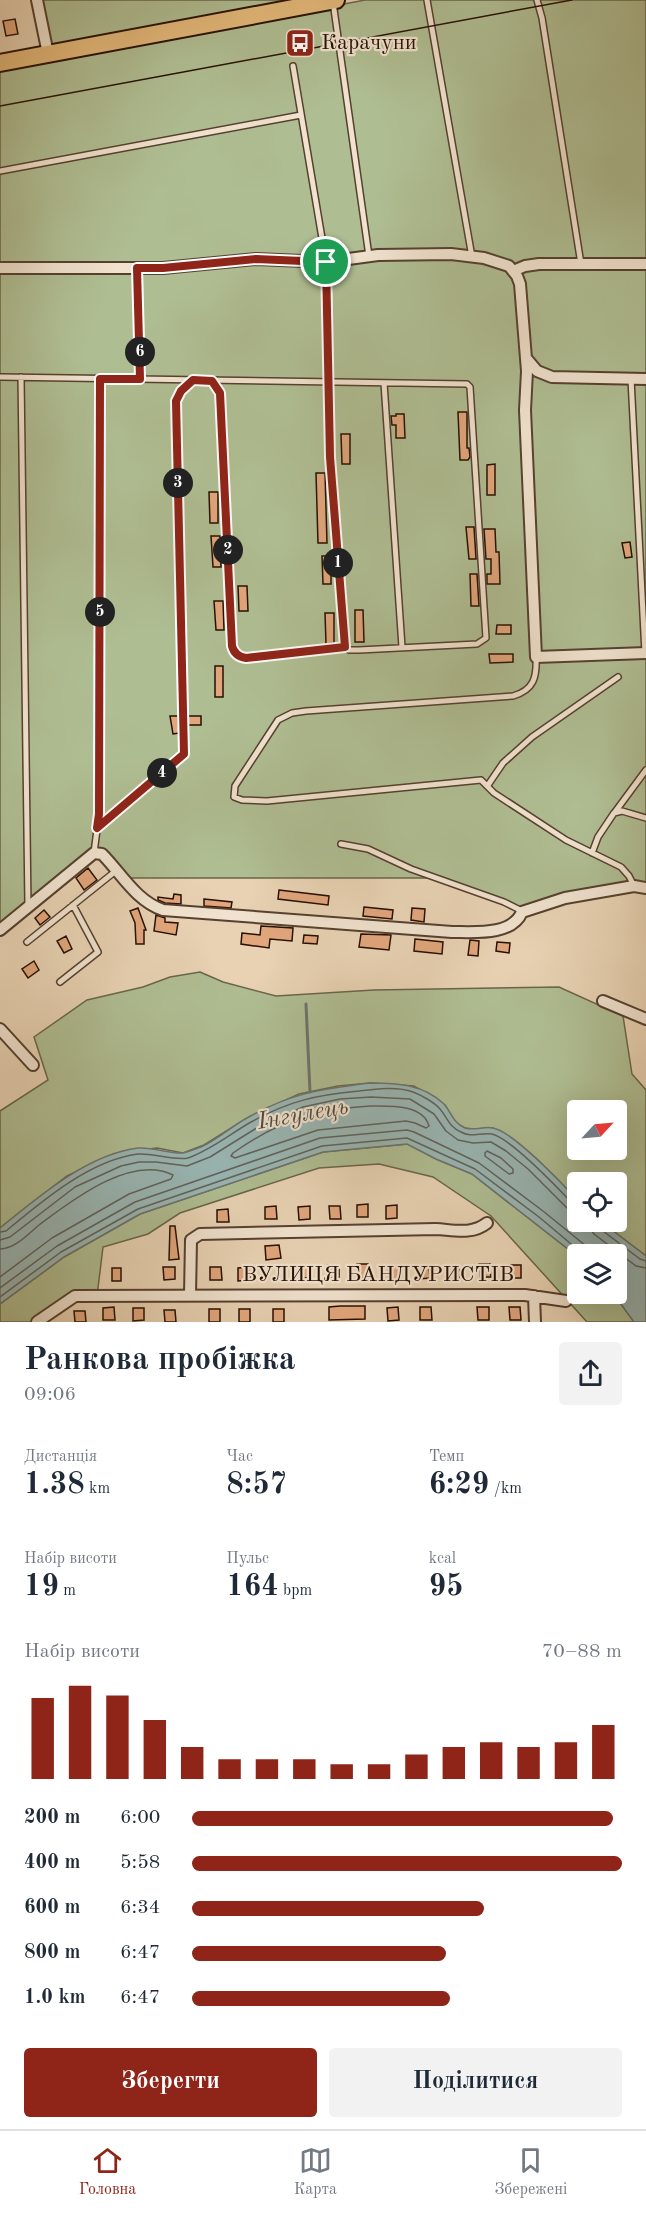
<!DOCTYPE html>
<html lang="uk">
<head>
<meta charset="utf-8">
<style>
  :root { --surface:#fff; --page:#f2f2f3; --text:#1f2937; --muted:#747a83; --line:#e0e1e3; --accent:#8f2418 }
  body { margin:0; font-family:"Old Standard TT",serif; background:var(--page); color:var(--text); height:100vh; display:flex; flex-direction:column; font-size:22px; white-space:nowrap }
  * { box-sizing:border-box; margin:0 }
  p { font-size:20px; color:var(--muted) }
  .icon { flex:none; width:33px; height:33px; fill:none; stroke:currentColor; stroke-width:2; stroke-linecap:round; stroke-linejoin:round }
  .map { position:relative; height:1322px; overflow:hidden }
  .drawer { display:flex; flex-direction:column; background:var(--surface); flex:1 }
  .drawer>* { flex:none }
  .needle { width:39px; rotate:64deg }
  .buttons { position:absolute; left:567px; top:1100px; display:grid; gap:12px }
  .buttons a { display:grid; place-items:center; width:60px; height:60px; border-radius:6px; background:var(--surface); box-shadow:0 6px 24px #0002; font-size:30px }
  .pin { position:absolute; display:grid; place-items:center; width:51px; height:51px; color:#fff; margin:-26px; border:3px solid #fff; border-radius:50%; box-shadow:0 2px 6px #0007 }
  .km { position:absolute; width:30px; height:30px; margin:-15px; border-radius:50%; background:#222; color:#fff; font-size:16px; line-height:30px; text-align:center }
  .round { display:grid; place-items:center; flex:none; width:63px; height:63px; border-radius:6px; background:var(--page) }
  .summary { display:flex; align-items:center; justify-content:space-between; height:102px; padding:0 24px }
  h1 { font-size:33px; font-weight:700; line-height:45px }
  .metrics { display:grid; grid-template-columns:repeat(3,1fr); gap:9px; height:102px; padding:6px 24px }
  .metrics div { display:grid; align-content:center }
  .metrics b { font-size:30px; font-weight:700 }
  .metrics small { font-size:16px; font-weight:400 }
  .metrics p { font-size:16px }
  .chart { height:168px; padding:12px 24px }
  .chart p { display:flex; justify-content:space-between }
  .chart svg { width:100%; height:108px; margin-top:6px; stroke:var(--accent); stroke-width:6 }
  .cta { display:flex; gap:12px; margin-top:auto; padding:12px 24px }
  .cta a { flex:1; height:69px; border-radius:6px; background:var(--accent); color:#fff; font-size:24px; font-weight:700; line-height:69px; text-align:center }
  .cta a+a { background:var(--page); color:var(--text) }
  ul { padding:0 24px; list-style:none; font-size:20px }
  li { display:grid; grid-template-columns:96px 72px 1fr; align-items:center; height:45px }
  li i { height:15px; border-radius:8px; background:var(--accent) }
  .menu { display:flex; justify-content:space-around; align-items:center; height:84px; border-top:2px solid var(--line); background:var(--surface); font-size:16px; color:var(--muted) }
  .menu a { display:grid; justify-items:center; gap:3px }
  .menu .active { color:var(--accent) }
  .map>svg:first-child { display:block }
  .green { fill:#afbd92; stroke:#6a664b; stroke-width:1.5; fill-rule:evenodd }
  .water { fill:#99b6b4; stroke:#6b746e; stroke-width:1.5 }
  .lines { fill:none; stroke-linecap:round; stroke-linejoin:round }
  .shore { stroke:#60635c; stroke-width:1.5 }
  .stream { stroke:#6b746e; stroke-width:3 }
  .building { fill:#e2a67c; stroke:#261004; stroke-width:1.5 }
  .lane-casing { stroke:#564030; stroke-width:8 }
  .street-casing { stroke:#564030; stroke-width:14 }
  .primary-casing { stroke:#261004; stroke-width:20 }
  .lane { stroke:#f0e2ce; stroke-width:5 }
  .street { stroke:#f0e2ce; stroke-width:10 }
  .primary { stroke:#e4b97a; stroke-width:16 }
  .tram { stroke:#261004; stroke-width:1.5 }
  .route-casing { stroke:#fff; stroke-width:12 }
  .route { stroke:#8f2418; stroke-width:8 }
  .labels { text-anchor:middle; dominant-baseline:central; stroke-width:4.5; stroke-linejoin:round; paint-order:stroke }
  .poi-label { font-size:22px; fill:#261004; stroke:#f0e2ce; text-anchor:start }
  .street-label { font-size:22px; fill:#261004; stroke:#f0e2ce }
  .water-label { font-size:24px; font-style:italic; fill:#4e4a42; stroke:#f0e2ce }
</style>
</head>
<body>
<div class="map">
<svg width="646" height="1322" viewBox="0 0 646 1322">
  <rect width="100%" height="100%" fill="#e8d2b3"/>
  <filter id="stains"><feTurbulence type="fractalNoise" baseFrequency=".00333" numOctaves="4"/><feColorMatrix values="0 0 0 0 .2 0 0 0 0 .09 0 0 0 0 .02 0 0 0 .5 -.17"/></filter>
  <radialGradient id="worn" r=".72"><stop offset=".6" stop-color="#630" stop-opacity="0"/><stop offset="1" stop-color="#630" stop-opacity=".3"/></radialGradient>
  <path class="green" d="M37 0H304L47 49Z
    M365 0H646V888L634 886 522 912 435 878H124L102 854 0 930V70Z
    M200 972 223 982 276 996 374 990 559 987 623 1016 632 1074 646 1090V1256L600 1221H616V1182H578L577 1200 537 1159 514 1140 493 1128 474 1129 465 1128 456 1123 445 1105 414 1086 370 1083 338 1086 299 1094 249 1117 204 1145 183 1153 157 1148 117 1153 67 1176 0 1228V1111L48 1080 34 1037 87 1000 143 987 170 977ZM578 1110H616V1149H578Z
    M408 1144 436 1159 472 1174 577 1256 578 1293H613L634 1322H587L491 1216 433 1177 379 1164 319 1168 180 1213 148 1234 103 1247 97 1296H75L37 1322H0V1304L64 1257 140 1214 323 1152Z"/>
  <path class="water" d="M370 1083C397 1083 423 1084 444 1104 451 1112 453 1123 465 1128 475 1131 484 1126 493 1128 512 1131 563 1184 577 1200L578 1221H600L646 1256V1322H634L613 1293H616V1254H578L577 1256 472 1174 436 1159 407 1144 323 1152 140 1214 64 1257 0 1304V1228C38 1197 88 1154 138 1148 154 1147 170 1154 183 1153 189 1152 196 1149 201 1147 217 1140 232 1126 247 1118 291 1093 321 1089 370 1083Z"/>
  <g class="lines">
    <path class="shore" d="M371 1106C389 1106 423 1104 429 1126L426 1128 415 1123 406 1121 318 1130 235 1158 231 1156 233 1153C254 1138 280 1124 305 1116 326 1109 349 1108 371 1106Z
      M487 1151 501 1158 513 1169V1173L509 1174 485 1156V1153Z
      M589 1221 590 1228 594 1234 636 1266 646 1268
      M597 1221 599 1228 640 1259 646 1261
      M0 1232 6 1231C42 1201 90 1160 138 1154 153 1153 175 1161 188 1158 211 1150 230 1134 251 1122 289 1101 316 1095 359 1091 375 1089 397 1086 413 1092 421 1095 434 1102 440 1109 447 1117 449 1127 461 1132 471 1138 481 1132 492 1134 510 1138 557 1187 571 1202L578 1203
      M0 1240 10 1237 75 1187 121 1166 139 1162H156L187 1166 210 1157 255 1129 303 1107 340 1099 371 1097 410 1099 434 1114 446 1131 458 1140 473 1143 491 1142 506 1151 528 1169 567 1208 578 1211
      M0 1249C16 1248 27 1235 39 1225 71 1201 131 1154 173 1175L171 1179 129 1194 52 1238 0 1277
      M0 1288 57 1246 135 1202 320 1138 407 1130 414 1132 479 1163 543 1211 586 1246 591 1254
      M0 1297 61 1252 138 1209 322 1146 407 1138 475 1169 539 1217 583 1254"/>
    <path class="stream" d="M306 1004 310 1092"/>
  </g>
  <path class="building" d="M15 19 18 34 6 36 3 21Z
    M458 412H467V448H469L470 457 468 460H460Z
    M396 414H404L405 438H396V425H392L391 416H396Z
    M341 434H350V464H342Z
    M495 464V495H487V465Z
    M316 473H325L327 543H318Z
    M209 492H218V523H210Z
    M466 527H474L476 559H469Z
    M484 529H495L496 552H499L500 584H487V574H491V559H486Z
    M211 536H220L221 567H213Z
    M630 542 632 557 625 558 622 543Z
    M322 556H331V584H323Z
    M470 574H477L479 606H471Z
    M238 586H247L248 611H239Z
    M214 601H223L224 630H216Z
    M355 610H363L364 642H355Z
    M325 613H334V643L326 644Z
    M497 625H511V634H496Z
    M489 654H513V662L490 663Z
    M215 666H223V697H215Z
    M170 716H178L179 733 173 734Z
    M188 716H201V725H188Z
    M88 868 97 880 84 890 76 878Z
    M279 890 329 896 328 905 278 899Z
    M174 894 181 895V904L165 903 158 900V897L173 899Z
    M204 899 232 902 231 908 204 906Z
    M364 907 393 910 392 919 363 916Z
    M138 908 146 930H144V944H136L135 923 130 911Z
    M412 908 425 909 424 922 411 920Z
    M44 910 50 917 40 925 35 918Z
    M156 915 165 918V922L178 923 176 935 154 931Z
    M261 926 293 928 292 941 270 939 269 948 241 944 242 933 260 935Z
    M361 934 391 935 389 950 359 947Z
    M304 935 318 936 317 944 303 943Z
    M66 936 72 949 64 953 57 941Z
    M415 939 443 942 442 954 414 951Z
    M470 940 479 941 478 956 468 955Z
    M497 942 510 943 509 953 496 951Z
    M34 961 39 970 28 978 22 969Z
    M368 1204V1217H357V1205Z
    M397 1205V1218L386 1219V1206Z
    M276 1206 277 1219H265V1207Z
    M310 1206V1219L299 1220 298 1207Z
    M329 1206H340L341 1219H330Z
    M228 1209 229 1222H217V1210Z
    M170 1226H175L179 1259 169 1260Z
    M279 1245 281 1258 266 1260 265 1246Z
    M357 1264H368L369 1277H358Z
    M479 1264H490L491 1277H480Z
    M310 1265 311 1278H299V1266Z
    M328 1265H339V1277L328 1278Z
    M459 1265V1278L448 1279V1266Z
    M510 1265H521V1278H510Z
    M418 1266H429L430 1278 419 1279Z
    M163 1267H175V1279L164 1280Z
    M210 1267H221L222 1280H210Z
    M249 1267 250 1280 238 1281V1268Z
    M388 1267H399L400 1280H388Z
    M112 1268H121V1281H112Z
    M340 1306H365V1319L329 1320V1307Z
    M114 1307 115 1320H103V1308Z
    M398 1307 399 1320 388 1321 387 1308Z
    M420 1307H431L432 1320H420Z
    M477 1307H489V1320H478Z
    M509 1307H520L521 1320H510Z
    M133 1308H144V1320L133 1321Z
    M209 1309H220V1322H209Z
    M239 1309H250V1322H239Z
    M273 1309H284V1322H273Z
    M164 1310H175L176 1322H165Z
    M74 1311H85L86 1322H75Z"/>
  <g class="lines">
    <g class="lane-casing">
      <path id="lane" d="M427 0 472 257
        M537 0 542 18 581 264
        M333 2 369 256
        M0 171 301 115
        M137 268 140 379
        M0 377 467 384 470 387 486 638 477 644 359 650H349L345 647 330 457 326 262 293 66
        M21 377 28 906
        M631 379 645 653
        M212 381 220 393 222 407 233 649 239 656 246 658 345 647
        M384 383 402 647
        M536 657C537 677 534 690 513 696L306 711 292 713 278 720 235 786 234 797 242 800 267 801 481 780 494 793 566 840 621 867 629 876 634 886
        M488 785 503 763 532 737 618 677
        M615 812 646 770
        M97 828 184 754 176 401 181 391 193 380
        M341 844 368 849 411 869 504 902 522 911
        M94 853 99 814 100 379
        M592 853 598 837 614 813 622 811 646 818
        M27 942 117 870
        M60 982 98 952 73 905"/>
    </g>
    <g class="street-casing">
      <path id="street" d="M37 0 48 54
        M0 268H163L256 259 326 262 378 255 451 254 484 258 509 266 517 276 520 284 527 371 525 410 536 657 646 653
        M513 271 525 266 539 264H646
        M526 358 537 371 552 377 646 379
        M0 930 94 853 102 854C121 873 136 901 163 910L452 932C474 932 512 936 522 912L565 898 634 886 646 888
        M603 1001 646 1019
        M0 1029 33 1065
        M190 1295 191 1240 200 1234 436 1229C454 1230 472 1235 487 1223
        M534 1296 535 1322
        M37 1322 75 1296 525 1295 566 1301"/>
    </g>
    <g class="primary-casing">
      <path id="primary" d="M0 63 336 0"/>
    </g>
    <use href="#lane" class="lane"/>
    <use href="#street" class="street"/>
    <use href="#primary" class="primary"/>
    <path class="tram" d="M0 106 572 0"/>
  </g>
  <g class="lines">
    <g class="route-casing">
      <path id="route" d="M256 259 326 262 330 457 345 647 246 658C239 657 234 654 232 646L220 393 212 381 193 380 181 391 176 401 184 754 97 828 99 814 100 379H140L137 268H163Z"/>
    </g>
    <use href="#route" class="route"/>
  </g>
  <defs>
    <g id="bus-square" transform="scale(1.5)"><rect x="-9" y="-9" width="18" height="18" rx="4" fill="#8f2418" stroke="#f0e2ce"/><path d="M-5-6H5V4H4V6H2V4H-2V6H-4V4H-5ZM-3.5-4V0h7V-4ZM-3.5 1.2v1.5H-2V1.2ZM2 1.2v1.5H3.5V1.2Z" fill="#fff"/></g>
  </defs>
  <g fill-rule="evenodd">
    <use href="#bus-square" x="300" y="43"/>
  </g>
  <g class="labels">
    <g class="poi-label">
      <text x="321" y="43">Карачуни</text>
    </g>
    <g class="street-label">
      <text x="378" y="1275">ВУЛИЦЯ БАНДУРИСТІВ</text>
    </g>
    <g class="water-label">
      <text transform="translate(303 1115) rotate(-10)">Інгулець</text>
    </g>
  </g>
  <rect width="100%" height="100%" filter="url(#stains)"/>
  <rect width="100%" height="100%" fill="url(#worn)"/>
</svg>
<div class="buttons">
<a><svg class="needle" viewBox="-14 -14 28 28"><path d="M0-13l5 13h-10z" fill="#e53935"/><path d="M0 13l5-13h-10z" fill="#747a83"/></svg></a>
<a><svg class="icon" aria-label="locate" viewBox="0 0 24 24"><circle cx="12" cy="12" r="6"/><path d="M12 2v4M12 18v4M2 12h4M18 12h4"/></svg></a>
<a><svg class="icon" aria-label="layers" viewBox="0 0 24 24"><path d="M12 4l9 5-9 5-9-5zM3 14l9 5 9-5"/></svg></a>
</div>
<div class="pin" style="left:326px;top:262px;background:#1e9e55"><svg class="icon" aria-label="arrive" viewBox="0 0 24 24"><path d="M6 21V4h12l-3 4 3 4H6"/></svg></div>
<b class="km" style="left:338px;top:563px">1</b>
<b class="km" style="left:228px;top:550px">2</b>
<b class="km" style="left:178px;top:483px">3</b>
<b class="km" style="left:162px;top:773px">4</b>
<b class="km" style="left:100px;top:612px">5</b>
<b class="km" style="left:140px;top:352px">6</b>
</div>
<section class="drawer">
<div class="summary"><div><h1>Ранкова пробіжка</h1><p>09:06</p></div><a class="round"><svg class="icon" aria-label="share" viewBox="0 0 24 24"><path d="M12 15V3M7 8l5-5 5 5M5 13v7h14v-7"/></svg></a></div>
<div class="metrics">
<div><p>Дистанція</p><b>1.38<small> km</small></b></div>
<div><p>Час</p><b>8:57</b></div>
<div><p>Темп</p><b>6:29<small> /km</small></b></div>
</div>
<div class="metrics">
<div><p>Набір висоти</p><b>19<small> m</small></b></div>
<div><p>Пульс</p><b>164<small> bpm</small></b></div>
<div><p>kcal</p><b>95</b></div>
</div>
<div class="chart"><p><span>Набір висоти</span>70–88 m</p>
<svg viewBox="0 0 160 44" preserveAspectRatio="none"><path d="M5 44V11M15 44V6M25 44V10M35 44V20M45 44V31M55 44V36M65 44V36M75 44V36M85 44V38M95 44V38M105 44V34M115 44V31M125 44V29M135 44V31M145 44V29M155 44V22"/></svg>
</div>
<ul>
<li><b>200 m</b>6:00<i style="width:98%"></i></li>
<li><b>400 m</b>5:58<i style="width:100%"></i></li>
<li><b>600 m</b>6:34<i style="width:68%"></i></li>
<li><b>800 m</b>6:47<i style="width:59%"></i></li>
<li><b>1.0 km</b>6:47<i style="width:60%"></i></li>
</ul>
<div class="cta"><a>Зберегти</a><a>Поділитися</a></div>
</section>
<nav class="menu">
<a class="active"><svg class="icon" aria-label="home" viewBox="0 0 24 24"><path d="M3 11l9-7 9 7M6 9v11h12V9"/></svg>Головна</a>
<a><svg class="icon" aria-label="map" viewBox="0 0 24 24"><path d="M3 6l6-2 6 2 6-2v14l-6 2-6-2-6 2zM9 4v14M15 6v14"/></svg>Карта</a>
<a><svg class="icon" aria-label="saved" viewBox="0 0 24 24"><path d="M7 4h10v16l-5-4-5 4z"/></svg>Збережені</a>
</nav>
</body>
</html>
